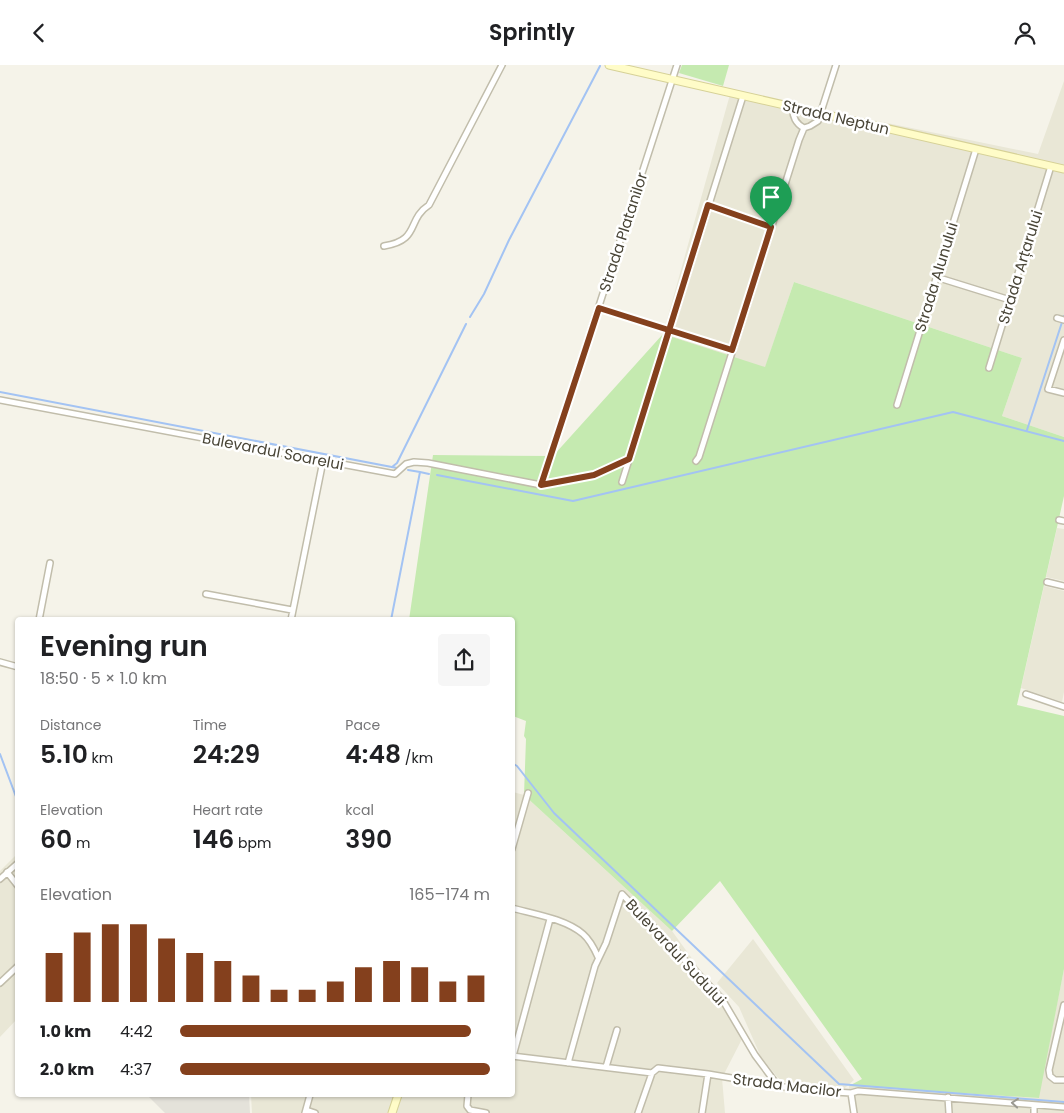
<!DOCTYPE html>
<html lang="en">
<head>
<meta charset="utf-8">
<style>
  :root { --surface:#fff; --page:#f6f6f6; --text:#202124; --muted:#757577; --accent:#84401d }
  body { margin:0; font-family:Poppins,sans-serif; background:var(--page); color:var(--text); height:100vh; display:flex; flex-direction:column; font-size:19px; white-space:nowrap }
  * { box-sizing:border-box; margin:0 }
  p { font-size:16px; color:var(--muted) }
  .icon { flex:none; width:28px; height:28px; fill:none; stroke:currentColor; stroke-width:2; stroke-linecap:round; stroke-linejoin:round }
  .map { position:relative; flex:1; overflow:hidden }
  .drawer { position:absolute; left:15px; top:552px; width:500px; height:480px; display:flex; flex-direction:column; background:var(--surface); border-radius:5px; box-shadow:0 1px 4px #0004 }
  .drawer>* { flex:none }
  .pin { position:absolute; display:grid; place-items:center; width:42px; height:42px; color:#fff; margin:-51px -21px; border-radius:50% 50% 50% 0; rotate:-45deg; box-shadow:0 0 5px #0007 }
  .pin .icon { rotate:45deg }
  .round { display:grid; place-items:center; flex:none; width:52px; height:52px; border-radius:5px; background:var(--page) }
  .overview { display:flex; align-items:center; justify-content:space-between; height:85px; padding:0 25px }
  h1 { font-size:28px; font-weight:600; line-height:38px }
  .metrics { display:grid; grid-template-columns:repeat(3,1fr); gap:8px; height:85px; padding:5px 25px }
  .metrics div { display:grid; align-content:center }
  .metrics b { font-size:25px; font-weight:600 }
  .metrics small { font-size:14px; font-weight:400 }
  .metrics p { font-size:14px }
  .chart { height:140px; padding:10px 25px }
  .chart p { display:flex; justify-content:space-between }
  .chart svg { width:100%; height:90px; margin-top:5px; stroke:var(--accent); stroke-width:6 }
  ul { padding:0 25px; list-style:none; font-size:16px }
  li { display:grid; grid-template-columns:80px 60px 1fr; align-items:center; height:38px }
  li i { height:12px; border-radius:6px; background:var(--accent) }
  header { display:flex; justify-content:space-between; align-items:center; height:65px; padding:0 25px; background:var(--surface); font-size:22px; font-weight:600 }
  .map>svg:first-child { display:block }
  .residential { fill:#e9e7d6 }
  .industrial { fill:#e4e2da }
  .green { fill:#c5eab0 }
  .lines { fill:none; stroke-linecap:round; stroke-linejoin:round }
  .stream { stroke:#a3c3f3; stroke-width:2 }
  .street-casing { stroke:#c1bdab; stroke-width:8 }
  .secondary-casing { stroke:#d6d197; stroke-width:9 }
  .street { stroke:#fff; stroke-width:5 }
  .secondary { stroke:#fffcc8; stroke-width:7 }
  .oneway { stroke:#9b9991 }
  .route-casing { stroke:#fff; stroke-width:10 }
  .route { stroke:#84401d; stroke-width:6 }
  .labels { text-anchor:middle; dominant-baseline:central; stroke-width:5; stroke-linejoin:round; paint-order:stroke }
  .street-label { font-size:15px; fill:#494537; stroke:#fff }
</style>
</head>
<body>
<header><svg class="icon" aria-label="back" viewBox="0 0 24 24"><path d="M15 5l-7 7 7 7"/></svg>Sprintly<svg class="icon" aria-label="person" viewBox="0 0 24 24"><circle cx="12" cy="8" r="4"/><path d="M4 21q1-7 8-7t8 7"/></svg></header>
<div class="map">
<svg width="1064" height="1048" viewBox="0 0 1064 1048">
  <rect width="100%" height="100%" fill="#f5f3e9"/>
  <path class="residential" d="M1064 16V372L1002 351 1022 293 794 217 765 303 663 269 731 26 1038 89Z
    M1057 463 1064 464V516L1046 512Z
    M1044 521 1064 526V627L1062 637 1021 623Z
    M513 727 524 730 672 866 722 935 742 974 722 1013 725 1048H252L251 1030H512Z
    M17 789V954L0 972V806Z
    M753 874 854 1015 839 1028H803L778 1013 761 992 739 942 717 918Z
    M1064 904V1048H852L849 1021 1038 1033Z"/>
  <path class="industrial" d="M147 1030H249L250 1048H165Z"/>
  <path class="green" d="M682 0H729L723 21 679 8Z
    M794 217 1022 293 1002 351 1064 372V431L1017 640 1064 651V904L1039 1033 849 1021 862 1014 720 816 672 866 524 730 526 674 524 671 526 656 513 651 512 555H409L433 390 553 391 663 269 765 302Z"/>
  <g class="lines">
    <path class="stream" d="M470 252 484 229 509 175 600 1
      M0 327 397 403
      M1027 365 1064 251
      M392 402 397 398 466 259
      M408 405 420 407
      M437 410 573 436 953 347 1064 376
      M391 555 420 407 429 409
      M0 689 18 737
      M512 698 517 701 554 748 839 1019 1064 1037"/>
    <g class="street-casing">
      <path id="street" d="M793 42C792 51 796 59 804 63L810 61 818 56 836 0
        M708 140 771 161
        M384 181C421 175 406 155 429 140L502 0
        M936 212 1010 235
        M599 243 732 285
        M1057 253 1064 255
        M1064 275 1048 324 1064 328
        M989 303 1051 101
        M0 335 395 409 406 399 414 397 428 398 541 420 593 410 629 394
        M897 340 976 84
        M696 396 699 392 799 75 804 63
        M622 417 743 31
        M541 420 677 0
        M1059 455 1064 456
        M1047 517 1064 521
        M206 529 292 545
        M39 555 50 498
        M291 555 323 396
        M0 597 18 602
        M1026 629 1064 642
        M512 784 528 728
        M7 807 18 821
        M0 814 18 798
        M512 843C534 849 566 854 583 869 590 875 594 883 598 892
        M0 918 18 901
        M1064 940 1049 1005 1050 1011 1055 1015H1064
        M512 991 652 1008 658 1003 708 1009 802 1025 851 1028 858 1026 1064 1042
        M513 991 550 854
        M568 998 595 901 606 878 622 829 722 934 755 990 778 1021
        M606 1002 617 965
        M851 1028 854 1048
        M468 1030 467 1041 470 1045 486 1048
        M948 1032 949 1048
        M1034 1040V1048
        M306 1045 315 1048
        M305 1048 310 1030
        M638 1048 652 1008
        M702 1048 708 1009"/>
    </g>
    <g class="secondary-casing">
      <path id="secondary" d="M609 0 1064 104
        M392 1048 398 1030"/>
    </g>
    <use href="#street" class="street"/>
    <use href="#secondary" class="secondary"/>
  </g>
  <defs><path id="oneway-chevron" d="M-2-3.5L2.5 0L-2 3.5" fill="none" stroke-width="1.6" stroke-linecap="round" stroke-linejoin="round" transform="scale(1.25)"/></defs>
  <use class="oneway" href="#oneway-chevron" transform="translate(1015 1038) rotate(-175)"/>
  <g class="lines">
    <g class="route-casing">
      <path id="route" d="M771 162 732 285 599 243 541 420 594 410 629 394 708 140 771 162"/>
    </g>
    <use href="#route" class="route"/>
  </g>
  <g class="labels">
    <g class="street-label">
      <text transform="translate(836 52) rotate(13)">Strada Neptun</text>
      <text transform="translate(623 167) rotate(-72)">Strada Platanilor</text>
      <text transform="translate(1020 202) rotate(-73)">Strada Arțarului</text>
      <text transform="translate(936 212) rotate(-73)">Strada Alunului</text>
      <text transform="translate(273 386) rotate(11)">Bulevardul Soarelui</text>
      <text transform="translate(676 887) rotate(47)">Bulevardul Sudului</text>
      <text transform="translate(787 1020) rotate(7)">Strada Macilor</text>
    </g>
  </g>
</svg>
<div class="pin" style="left:771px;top:162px;background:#1e9e55"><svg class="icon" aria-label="arrive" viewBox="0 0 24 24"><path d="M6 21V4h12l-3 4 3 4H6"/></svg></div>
<section class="drawer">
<div class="overview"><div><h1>Evening run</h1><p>18:50 · 5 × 1.0 km</p></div><a class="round"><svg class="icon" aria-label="share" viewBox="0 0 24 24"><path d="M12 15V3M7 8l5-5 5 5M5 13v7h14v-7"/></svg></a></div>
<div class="metrics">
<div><p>Distance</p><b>5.10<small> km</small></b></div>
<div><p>Time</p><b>24:29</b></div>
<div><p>Pace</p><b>4:48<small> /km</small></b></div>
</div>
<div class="metrics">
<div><p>Elevation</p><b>60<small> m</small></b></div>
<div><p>Heart rate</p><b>146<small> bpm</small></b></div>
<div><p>kcal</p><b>390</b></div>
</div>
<div class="chart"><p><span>Elevation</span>165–174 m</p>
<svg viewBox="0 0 160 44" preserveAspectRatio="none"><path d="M5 44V20M15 44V10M25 44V6M35 44V6M45 44V13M55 44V20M65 44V24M75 44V31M85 44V38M95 44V38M105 44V34M115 44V27M125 44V24M135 44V27M145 44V34M155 44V31"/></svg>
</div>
<ul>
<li><b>1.0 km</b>4:42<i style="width:94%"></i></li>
<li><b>2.0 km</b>4:37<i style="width:100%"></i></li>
</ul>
</section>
</div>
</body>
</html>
